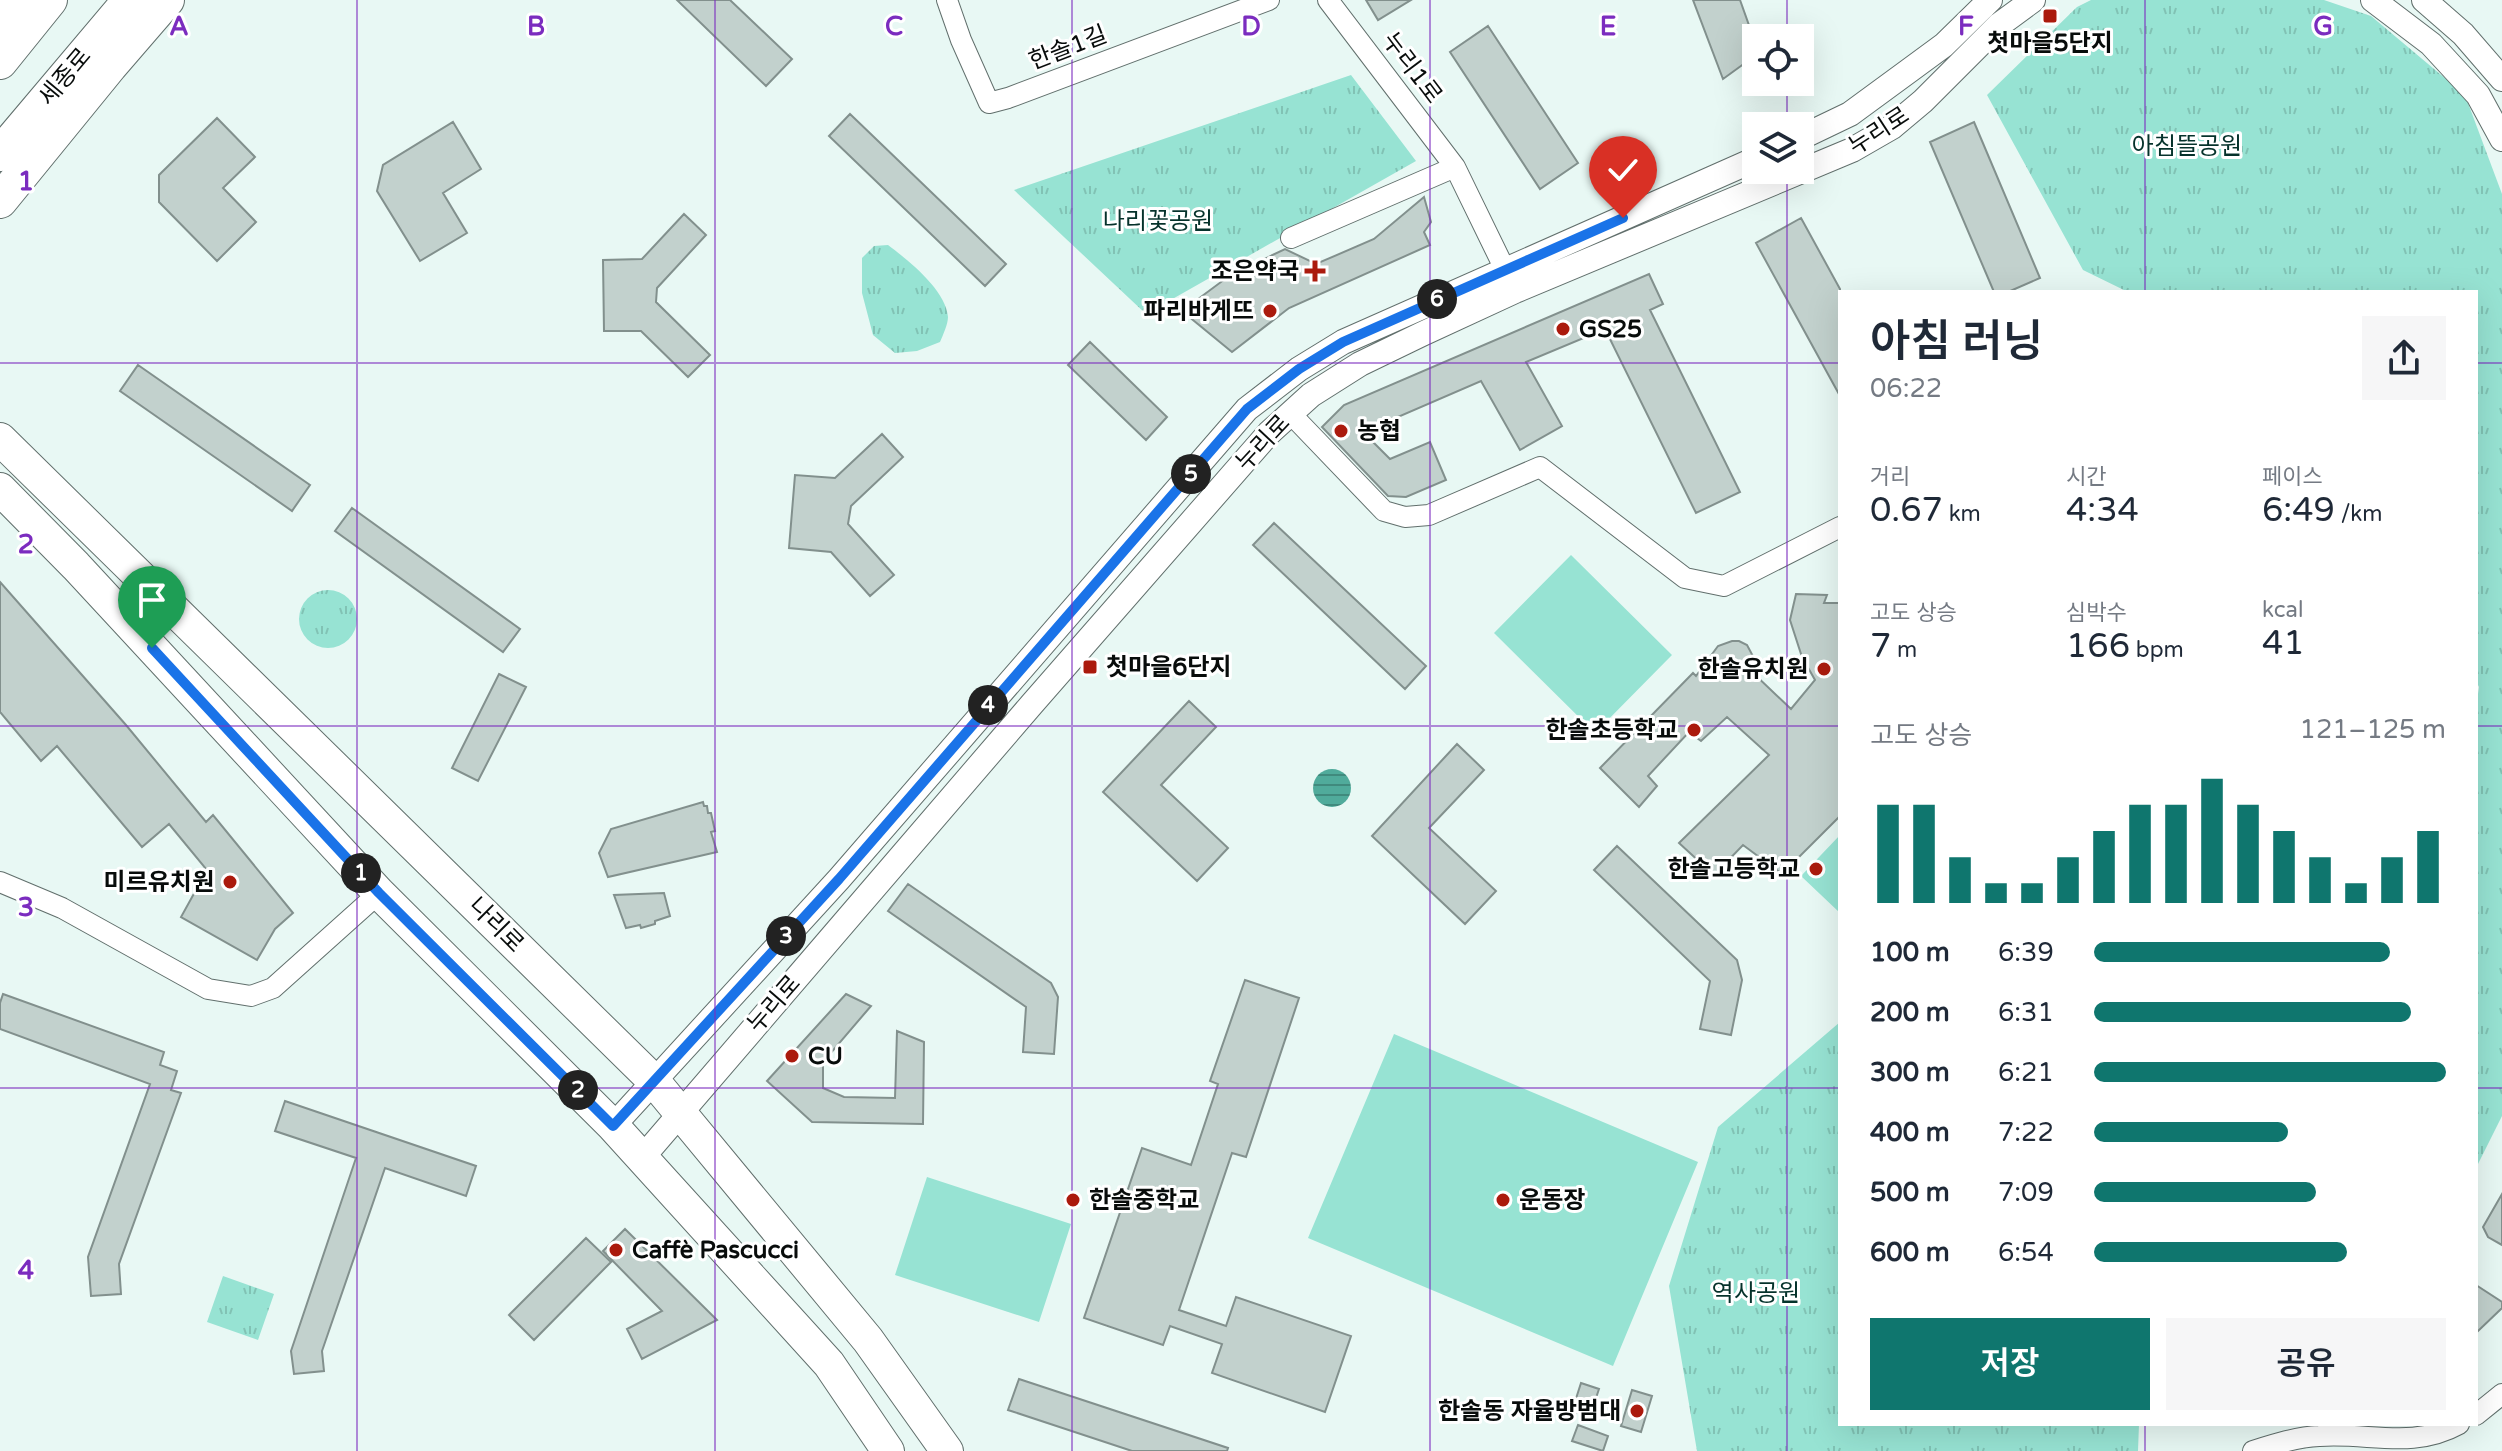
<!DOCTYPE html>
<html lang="ko">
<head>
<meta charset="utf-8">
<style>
  :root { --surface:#fff; --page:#f6f6f7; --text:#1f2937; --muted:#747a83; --accent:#0f766e }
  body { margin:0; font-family:"Varela Round","Noto Sans KR",sans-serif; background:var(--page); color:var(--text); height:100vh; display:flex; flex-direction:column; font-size:30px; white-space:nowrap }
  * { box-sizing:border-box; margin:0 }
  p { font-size:26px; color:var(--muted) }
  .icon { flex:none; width:44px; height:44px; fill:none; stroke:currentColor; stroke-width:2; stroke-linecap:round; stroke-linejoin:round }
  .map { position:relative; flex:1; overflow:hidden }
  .side { position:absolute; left:1838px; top:290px; width:640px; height:1136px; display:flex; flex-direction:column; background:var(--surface); border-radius:0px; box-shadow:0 8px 32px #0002 }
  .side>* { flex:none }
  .fabs { position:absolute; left:1742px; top:24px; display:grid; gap:16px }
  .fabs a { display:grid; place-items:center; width:72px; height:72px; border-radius:0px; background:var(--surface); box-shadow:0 8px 32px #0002; font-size:40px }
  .pin { position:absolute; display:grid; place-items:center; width:68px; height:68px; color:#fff; margin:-82px -34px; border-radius:50% 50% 50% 0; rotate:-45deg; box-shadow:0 0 8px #0007 }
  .pin .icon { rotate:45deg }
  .km { position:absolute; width:40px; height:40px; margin:-20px; border-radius:50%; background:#222; color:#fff; font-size:22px; line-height:40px; text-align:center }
  .round { display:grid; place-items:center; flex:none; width:84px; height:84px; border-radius:0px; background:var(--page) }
  .overview { display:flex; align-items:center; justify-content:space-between; height:136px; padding:0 32px }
  h1 { font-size:44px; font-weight:600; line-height:60px }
  .metrics { display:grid; grid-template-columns:repeat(3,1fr); gap:12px; height:136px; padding:8px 32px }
  .metrics div { display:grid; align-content:center }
  .metrics b { font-size:34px; font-weight:600 }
  .metrics small { font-size:22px; font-weight:400 }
  .metrics p { font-size:22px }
  .chart { height:224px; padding:16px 32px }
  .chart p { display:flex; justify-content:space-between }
  .chart svg { width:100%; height:144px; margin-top:8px; stroke:var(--accent); stroke-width:6 }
  .action { display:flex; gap:16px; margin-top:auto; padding:16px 32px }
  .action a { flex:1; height:92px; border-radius:0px; background:var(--accent); color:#fff; font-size:32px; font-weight:600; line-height:92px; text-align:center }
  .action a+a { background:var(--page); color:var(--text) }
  ul { padding:0 32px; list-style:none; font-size:26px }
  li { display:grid; grid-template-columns:128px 96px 1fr; align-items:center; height:60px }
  li i { height:20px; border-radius:10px; background:var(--accent) }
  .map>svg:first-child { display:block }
  .green { fill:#97e3d3 }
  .park { fill:url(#park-tufts) }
  .water { fill:url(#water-rules) }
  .building { fill:#c2d1cd; stroke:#82908d; stroke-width:2 }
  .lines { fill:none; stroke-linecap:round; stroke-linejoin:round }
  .minor-casing { stroke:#616f6c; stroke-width:22 }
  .tertiary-casing { stroke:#616f6c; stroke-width:26 }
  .primary-casing { stroke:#616f6c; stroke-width:34 }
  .trunk-casing { stroke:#616f6c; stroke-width:36 }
  .minor { stroke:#fff; stroke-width:20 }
  .tertiary { stroke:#fff; stroke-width:24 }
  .primary { stroke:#fff; stroke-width:32 }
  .trunk { stroke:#fff; stroke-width:34 }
  .route-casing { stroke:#fff; stroke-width:16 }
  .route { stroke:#1a73e8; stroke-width:10 }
  .grid { fill:none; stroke:#7b2cbf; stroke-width:2; stroke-opacity:0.55 }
  .poi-dot { fill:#ab1a0d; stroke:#fff; stroke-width:3 }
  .labels { text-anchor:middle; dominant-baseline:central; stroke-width:6; stroke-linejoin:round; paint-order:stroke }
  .poi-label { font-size:24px; font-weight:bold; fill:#080c0b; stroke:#fff; text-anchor:end }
  .street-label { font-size:24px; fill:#080c0b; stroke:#fff }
  .park-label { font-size:24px; fill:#05322b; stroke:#fff }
  .grid-label { font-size:26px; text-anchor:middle; font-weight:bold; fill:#7b2cbf; stroke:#fff; stroke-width:6; stroke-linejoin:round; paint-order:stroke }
</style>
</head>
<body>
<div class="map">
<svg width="2502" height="1451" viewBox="0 0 2502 1451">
  <defs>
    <pattern id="park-tufts" width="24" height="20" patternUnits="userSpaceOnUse" patternTransform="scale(2)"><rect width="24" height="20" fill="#97e3d3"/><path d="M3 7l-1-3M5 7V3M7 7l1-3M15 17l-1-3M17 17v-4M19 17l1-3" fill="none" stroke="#81c2b4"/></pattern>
    <pattern id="water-rules" width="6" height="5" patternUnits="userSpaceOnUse" patternTransform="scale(2)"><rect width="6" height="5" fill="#50ab9b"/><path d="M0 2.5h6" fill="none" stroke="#408a7d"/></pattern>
  </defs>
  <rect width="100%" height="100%" fill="#e8f8f4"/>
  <path class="green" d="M1571 555 1672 655 1595 733 1494 633Z
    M1840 835V913L1801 876Z
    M1394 1034 1698 1162 1613 1366 1308 1238Z
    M927 1177 1071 1224 1039 1322 895 1275Z"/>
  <path class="park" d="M2091 0H2324L2371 16 2465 95 2502 194V1116L2476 1168V707L2479 687 2476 681V292H2128L2083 270 1987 95 2077 7Z
    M1351 75 1416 161 1146 314 1014 190Z
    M888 245C908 260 946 290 948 317 948 324 943 335 940 342L917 351 895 353 873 335 862 293V258L874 246Z
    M299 619a29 29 0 1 1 58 0a29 29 0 1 1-58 0Z
    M1840 1022V1424H2139L2138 1451H1697L1669 1286 1718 1127Z
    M223 1276 274 1294 258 1340 207 1322Z"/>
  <path class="water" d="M1313 788a19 19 0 1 1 38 0a19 19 0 1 1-38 0Z"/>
  <path class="building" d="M677 0H730L792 59 766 86Z
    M1366 0H1411L1378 20Z
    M1693 0H1740L1756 45V55L1723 79Z
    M1488 26 1578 163 1540 189 1450 52Z
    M850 114 1006 264 985 286 829 136Z
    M217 118 255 157 223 188 256 222 217 261 159 202V175Z
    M453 122 481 169 443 193 467 233 420 261 377 191 383 165Z
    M1974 122 2040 278 2008 292H1994L1930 142Z
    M1424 197 1431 222 1424 232 1430 245 1289 308 1232 352 1182 311 1229 276 1285 249 1316 264 1374 239Z
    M684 214 706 235 657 288 656 302 710 355 688 377 641 331H604L603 260 642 259Z
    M1801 218 1840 289V396L1756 243Z
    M1649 274 1663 304 1650 310 1740 492 1696 513 1605 329 1526 362 1562 426 1520 450 1481 381 1363 432 1390 459 1430 442 1446 480 1406 497 1388 496 1322 427 1344 405Z
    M1090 342 1167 417 1146 440 1068 365Z
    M138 365 310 485 292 511 120 391Z
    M882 434 903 457 851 506 848 524 894 575 870 596 831 552 789 548 795 475 835 478Z
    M352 508 520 629 503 652 335 531Z
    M1274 523 1426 666 1405 689 1253 545Z
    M0 582 126 725 206 822 213 815 293 913 275 929 257 960 181 917 207 870 169 824 142 847 57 746 41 761 0 712Z
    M1796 594 1827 595 1824 603H1840V816L1782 874 1743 845 1714 875 1679 843 1769 755 1727 717 1701 741 1689 732 1648 776 1657 786 1639 807 1600 768 1693 673 1696 676 1718 646 1732 641H1739L1747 645 1755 660 1751 671 1791 709 1815 680 1802 657 1790 620Z
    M499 674 526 687 478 781 452 768Z
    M1189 701 1216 727 1161 785 1228 848 1197 881 1103 792Z
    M1457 744 1484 770 1429 828 1496 891 1465 924 1372 836Z
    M703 802 704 806H707L708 813H711L715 831 711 832 717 852 608 877 599 853 611 829Z
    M1617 846 1737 960 1742 980 1731 1035 1700 1029 1710 981 1594 870Z
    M908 884 1051 983 1058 997 1054 1054 1023 1052 1026 1007 888 911Z
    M664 893 670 916 655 921V924L641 928 640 925 626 928 614 895Z
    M1245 980 1299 998 1246 1157 1232 1153 1179 1310 1226 1326 1236 1297 1351 1336 1325 1412 1212 1373 1222 1344 1170 1326 1163 1345 1084 1318 1142 1148 1191 1165 1218 1084 1210 1081Z
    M3 994 164 1052 160 1065 177 1071 171 1090 181 1093 119 1264 121 1294 91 1296 88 1257 150 1084 0 1029V1003Z
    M846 994 871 1006 823 1062V1088L844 1097 895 1098 897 1031 924 1042 923 1124 812 1122 767 1081Z
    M285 1101 476 1166 466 1196 385 1168 322 1351 324 1371 294 1374 291 1351 356 1158 275 1131Z
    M2502 1194V1245L2488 1237 2483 1227Z
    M625 1229 717 1320 642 1359 627 1329 662 1311 603 1251Z
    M586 1238 611 1262 534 1340 509 1315Z
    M2476 1285 2502 1302V1308L2476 1333Z
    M1019 1379 1228 1448 1227 1451H1132L1008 1410Z
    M1581 1383 1599 1389 1590 1416 1572 1411Z
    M1632 1390 1652 1396 1641 1432 1621 1426Z
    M1578 1425 1608 1436 1603 1451 1572 1441Z"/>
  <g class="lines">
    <g class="minor-casing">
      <path id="minor" d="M947 0 961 40 989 103 1008 98 1269 0
        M1328 0 1455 167 1512 284
        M1291 238 1455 167
        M1290 413 1384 511 1405 517 1429 515 1540 467 1685 578 1724 586 1840 527
        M0 882 62 908 208 989 251 996 273 988 379 893
        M2476 1415 2502 1394
        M2253 1451C2275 1444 2297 1437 2319 1436 2369 1432 2412 1450 2459 1424"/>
    </g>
    <g class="tertiary-casing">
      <path id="tertiary" d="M2373 0 2431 44 2478 95 2502 139
        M2424 0 2463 34 2502 79
        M1800 138 1850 114 1910 70 1944 45 1990 0
        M613 1126 839 879 1247 409 1299 369 1343 342 1756 159
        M642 1158 1032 704 1269 433 1311 395 1330 383 1360 364 1422 334 1515 291 1852 150 1892 127 1923 101 1999 25 2033 0"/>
    </g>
    <g class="primary-casing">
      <path id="primary" d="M0 439 653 1080 868 1340 947 1451
        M0 489 76 566 379 893 613 1126 829 1364 888 1451"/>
    </g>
    <g class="trunk-casing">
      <path id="trunk" d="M0 22 19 0
        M0 62 50 0
        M0 154 130 0
        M0 201 110 66 167 0"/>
    </g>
    <use href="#minor" class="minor"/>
    <use href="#tertiary" class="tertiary"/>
    <use href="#primary" class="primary"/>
    <use href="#trunk" class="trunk"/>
  </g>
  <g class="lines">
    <g class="route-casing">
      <path id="route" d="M152 648 379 893 613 1126 839 879 1247 409 1299 369 1343 342 1623 218"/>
    </g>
    <use href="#route" class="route"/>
  </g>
  <path class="grid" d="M357 0V1451M715 0V1451M1072 0V1451M1430 0V1451M1787 0V38M2145 0V292M1787 82V126M1787 170V1451M0 363H1840M2476 363H2502M0 726H1840M2476 726H2502M0 1088H1840M2476 1088H2502M2145 1424V1451"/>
  <g class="poi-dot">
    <rect x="2042" y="8" width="16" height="16" rx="4"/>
    <path d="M1311 259h8v8h8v8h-8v8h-8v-8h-8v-8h8z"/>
    <circle cx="1270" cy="311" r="8"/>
    <circle cx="1563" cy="329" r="8"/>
    <circle cx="1341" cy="431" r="8"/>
    <rect x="1082" y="659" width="16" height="16" rx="4"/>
    <circle cx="1824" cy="669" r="8"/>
    <circle cx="1694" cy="730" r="8"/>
    <circle cx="1816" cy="869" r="8"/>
    <circle cx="230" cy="882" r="8"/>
    <circle cx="792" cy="1056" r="8"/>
    <circle cx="1073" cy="1200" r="8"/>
    <circle cx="1503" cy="1200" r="8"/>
    <circle cx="616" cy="1250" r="8"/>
    <circle cx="1637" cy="1411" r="8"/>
  </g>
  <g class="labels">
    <g class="poi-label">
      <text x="2050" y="43" text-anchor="middle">첫마을5단지</text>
      <text x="1299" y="271">조은약국</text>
      <text x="1254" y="311">파리바게뜨</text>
      <text x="1579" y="329" text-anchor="start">GS25</text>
      <text x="1357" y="431" text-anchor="start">농협</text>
      <text x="1106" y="667" text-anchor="start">첫마을6단지</text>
      <text x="1808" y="669">한솔유치원</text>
      <text x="1678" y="730">한솔초등학교</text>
      <text x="1800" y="869">한솔고등학교</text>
      <text x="214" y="882">미르유치원</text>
      <text x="808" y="1056" text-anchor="start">CU</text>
      <text x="1089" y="1200" text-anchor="start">한솔중학교</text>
      <text x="1519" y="1200" text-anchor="start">운동장</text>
      <text x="632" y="1250" text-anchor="start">Caffè Pascucci</text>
      <text x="1621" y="1411">한솔동 자율방범대</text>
    </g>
    <g class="street-label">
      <text transform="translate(1068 48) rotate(-21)">한솔1길</text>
      <text transform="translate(1412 68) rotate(53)">누리1로</text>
      <text transform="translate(65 77) rotate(-50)">세종로</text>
      <text transform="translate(1879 131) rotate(-33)">누리로</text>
      <text transform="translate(1263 443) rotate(-47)">누리로</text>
      <text transform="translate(496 925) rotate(45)">나리로</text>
      <text transform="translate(774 1004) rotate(-49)">누리로</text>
    </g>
    <g class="park-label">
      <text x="2187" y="146">아침뜰공원</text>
      <text x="1158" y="221">나리꽃공원</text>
      <text x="1756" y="1293">역사공원</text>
    </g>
  </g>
  <g class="grid-label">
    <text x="179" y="35">A</text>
    <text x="536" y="35">B</text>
    <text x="894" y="35">C</text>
    <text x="1251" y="35">D</text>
    <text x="1608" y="35">E</text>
    <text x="1966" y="35">F</text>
    <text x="2323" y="35">G</text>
    <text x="26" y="190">1</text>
    <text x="26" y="553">2</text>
    <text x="26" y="916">3</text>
    <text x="26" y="1279">4</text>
  </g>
</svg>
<div class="fabs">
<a><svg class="icon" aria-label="locate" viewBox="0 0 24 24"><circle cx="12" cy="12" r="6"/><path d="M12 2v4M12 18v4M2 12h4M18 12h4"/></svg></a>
<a><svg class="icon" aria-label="layers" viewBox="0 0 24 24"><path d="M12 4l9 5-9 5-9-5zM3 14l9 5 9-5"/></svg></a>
</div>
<div class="pin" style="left:152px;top:648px;background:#1e9e55"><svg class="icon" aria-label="arrive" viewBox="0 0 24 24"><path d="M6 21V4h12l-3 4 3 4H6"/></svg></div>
<div class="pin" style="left:1623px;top:218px;background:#d93025"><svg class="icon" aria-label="check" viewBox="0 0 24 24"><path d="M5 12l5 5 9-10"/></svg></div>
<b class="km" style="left:361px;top:873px">1</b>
<b class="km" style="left:578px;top:1090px">2</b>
<b class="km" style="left:786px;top:936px">3</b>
<b class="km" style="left:988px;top:705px">4</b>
<b class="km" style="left:1191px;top:474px">5</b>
<b class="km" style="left:1437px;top:299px">6</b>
<section class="side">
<div class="overview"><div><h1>아침 러닝</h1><p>06:22</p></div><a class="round"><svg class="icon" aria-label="share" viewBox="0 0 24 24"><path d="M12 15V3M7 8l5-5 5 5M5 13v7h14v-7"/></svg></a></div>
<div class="metrics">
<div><p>거리</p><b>0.67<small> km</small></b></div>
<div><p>시간</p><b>4:34</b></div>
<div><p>페이스</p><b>6:49<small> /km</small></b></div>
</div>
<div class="metrics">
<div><p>고도 상승</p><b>7<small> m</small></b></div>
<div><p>심박수</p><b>166<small> bpm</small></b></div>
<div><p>kcal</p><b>41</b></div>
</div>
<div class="chart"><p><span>고도 상승</span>121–125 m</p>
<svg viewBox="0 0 160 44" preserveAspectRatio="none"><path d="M5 44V14M15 44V14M25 44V30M35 44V38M45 44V38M55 44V30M65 44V22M75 44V14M85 44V14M95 44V6M105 44V14M115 44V22M125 44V30M135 44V38M145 44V30M155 44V22"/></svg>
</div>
<ul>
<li><b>100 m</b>6:39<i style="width:84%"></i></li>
<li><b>200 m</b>6:31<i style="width:90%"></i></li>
<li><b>300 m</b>6:21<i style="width:100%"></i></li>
<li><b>400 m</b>7:22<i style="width:55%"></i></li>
<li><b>500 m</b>7:09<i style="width:63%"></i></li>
<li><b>600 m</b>6:54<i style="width:72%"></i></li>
</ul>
<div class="action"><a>저장</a><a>공유</a></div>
</section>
</div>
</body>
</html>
